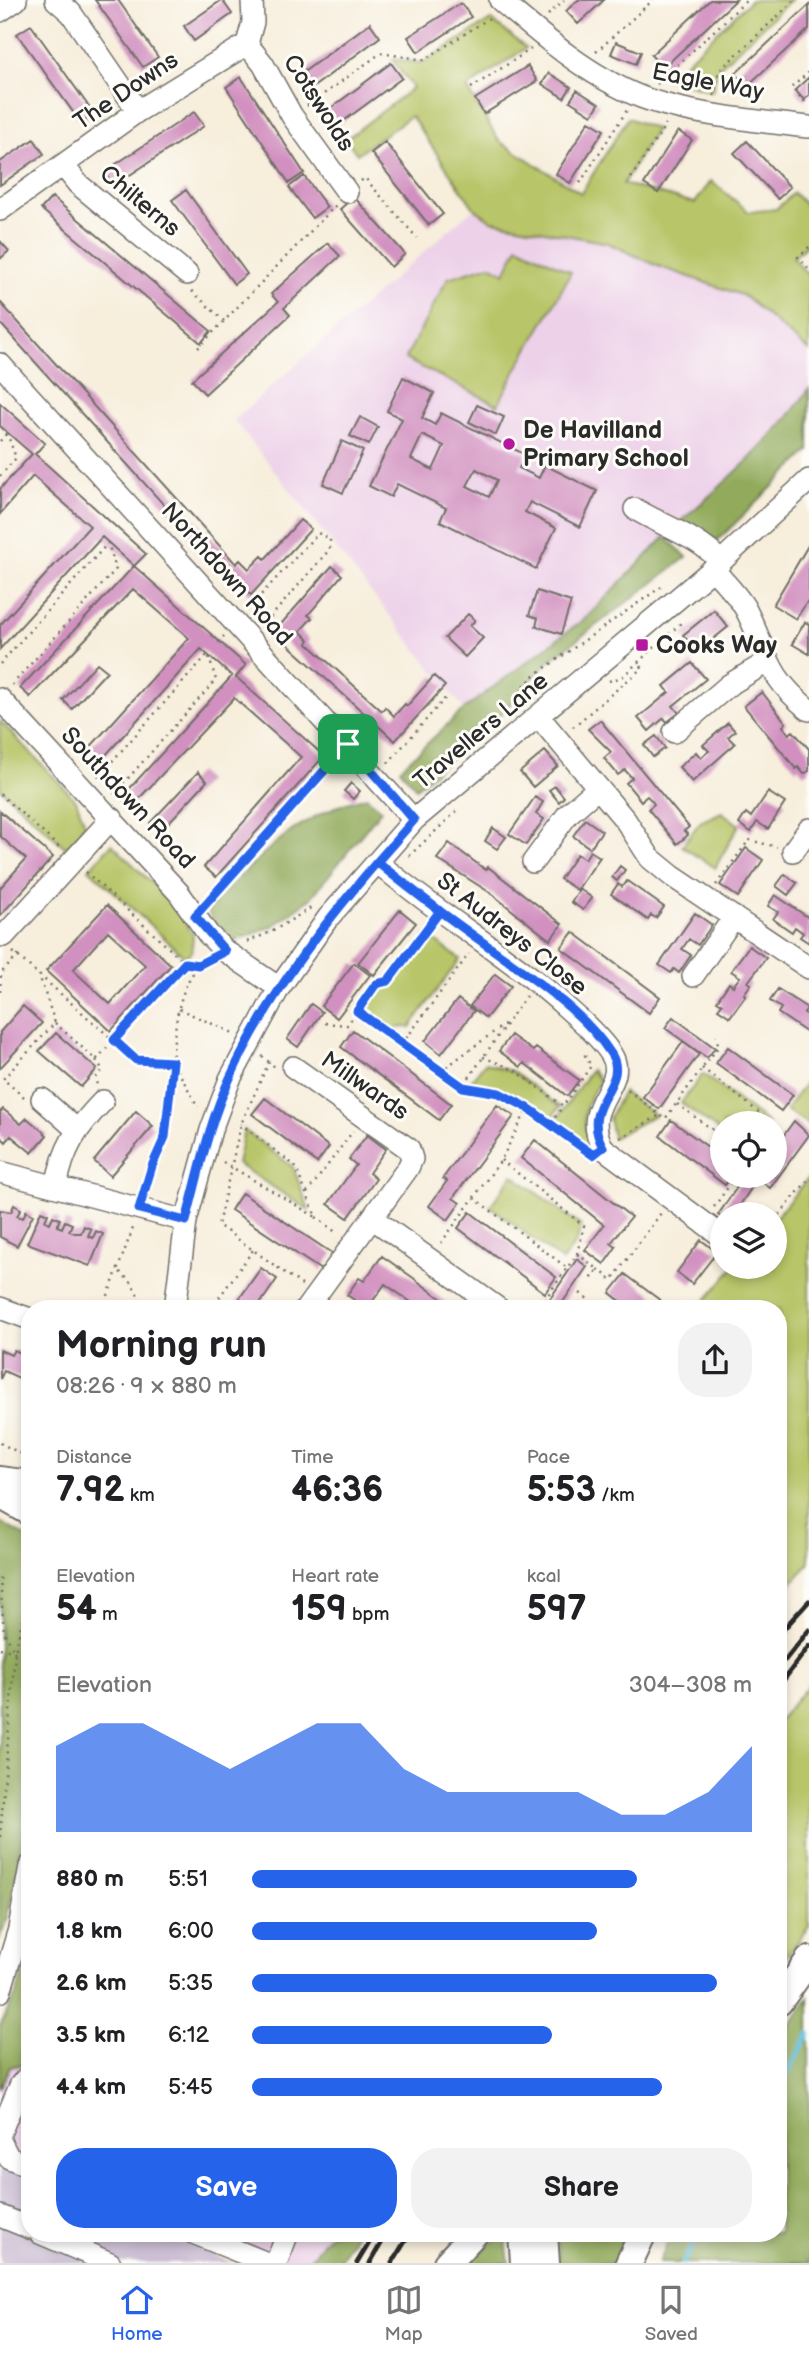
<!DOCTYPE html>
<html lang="en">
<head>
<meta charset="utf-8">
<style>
  :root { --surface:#fff; --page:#f2f2f2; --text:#202124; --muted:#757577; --line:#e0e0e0; --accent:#2563eb }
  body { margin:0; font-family:"Balsamiq Sans",sans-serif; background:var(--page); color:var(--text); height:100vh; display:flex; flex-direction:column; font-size:26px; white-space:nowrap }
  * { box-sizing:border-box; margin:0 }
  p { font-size:23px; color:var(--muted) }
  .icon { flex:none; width:38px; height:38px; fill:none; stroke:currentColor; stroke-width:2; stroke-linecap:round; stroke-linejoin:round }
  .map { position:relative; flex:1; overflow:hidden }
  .drawer { position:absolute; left:21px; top:1300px; width:766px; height:942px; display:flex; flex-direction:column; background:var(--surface); border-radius:28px; box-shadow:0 4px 10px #0003 }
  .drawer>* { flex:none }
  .tools { position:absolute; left:710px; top:1111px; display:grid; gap:14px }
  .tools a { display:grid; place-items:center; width:77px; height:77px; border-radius:50%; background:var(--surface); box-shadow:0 4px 10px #0003; font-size:35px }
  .pin { position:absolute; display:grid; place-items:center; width:60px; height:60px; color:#fff; margin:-30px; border-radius:14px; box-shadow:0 4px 10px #0006 }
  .round { display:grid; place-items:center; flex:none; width:74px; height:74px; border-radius:28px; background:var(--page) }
  .headline { display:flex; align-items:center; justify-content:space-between; height:119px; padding:0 35px }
  h1 { font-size:38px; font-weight:700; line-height:52px }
  .metrics { display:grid; grid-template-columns:repeat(3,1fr); gap:10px; height:119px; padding:7px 35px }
  .metrics div { display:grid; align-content:center }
  .metrics b { font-size:35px; font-weight:700 }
  .metrics small { font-size:19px; font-weight:400 }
  .metrics p { font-size:19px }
  .chart { height:196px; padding:14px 35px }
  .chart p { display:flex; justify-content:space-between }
  .chart svg { width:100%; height:126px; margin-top:7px; fill:var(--accent); opacity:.7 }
  .button { display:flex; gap:14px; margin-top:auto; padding:14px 35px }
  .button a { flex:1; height:80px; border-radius:28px; background:var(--accent); color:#fff; font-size:28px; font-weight:700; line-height:80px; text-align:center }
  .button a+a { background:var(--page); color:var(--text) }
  ul { padding:0 35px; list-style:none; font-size:23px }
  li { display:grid; grid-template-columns:112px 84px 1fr; align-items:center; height:52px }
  li i { height:18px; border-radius:9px; background:var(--accent) }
  .dock { display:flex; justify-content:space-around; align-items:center; height:98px; border-top:2px solid var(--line); background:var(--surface); font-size:19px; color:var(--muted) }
  .dock a { display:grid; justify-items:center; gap:4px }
  .dock .on { color:var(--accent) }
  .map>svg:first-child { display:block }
  .built { fill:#edd1e9 }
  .industrial { fill:#ccbfd4 }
  .green { fill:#b8c567; stroke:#727849; stroke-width:2 }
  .forest { fill:#92aa5c; stroke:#5e6a44; stroke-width:2 }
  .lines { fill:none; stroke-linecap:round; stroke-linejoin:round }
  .stream { stroke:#59bbd7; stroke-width:5 }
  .building { fill:#d190c0; fill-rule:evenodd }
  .minor-casing { stroke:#726f69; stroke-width:24 }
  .major-casing { stroke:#726f69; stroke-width:30 }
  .path { stroke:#726f69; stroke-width:2.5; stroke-dasharray:2 5; stroke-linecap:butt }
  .minor { stroke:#fff; stroke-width:21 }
  .major { stroke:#fff; stroke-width:26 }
  .rail { stroke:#2b2b2b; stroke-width:5 }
  .route-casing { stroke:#fff; stroke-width:14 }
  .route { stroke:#2563eb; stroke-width:9 }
  .poi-dot { fill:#b5179e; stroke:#fdfcf7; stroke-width:2.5 }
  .labels { text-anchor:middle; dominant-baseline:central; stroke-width:6; stroke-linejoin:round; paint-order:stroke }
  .street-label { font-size:24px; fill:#2b2b2b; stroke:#fdfcf7 }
  .poi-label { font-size:24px; font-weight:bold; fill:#2b2b2b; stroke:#fdfcf7; text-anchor:start }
</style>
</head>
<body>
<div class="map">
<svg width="809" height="2263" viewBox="0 0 809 2263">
  <rect width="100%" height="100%" fill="#fdfcf7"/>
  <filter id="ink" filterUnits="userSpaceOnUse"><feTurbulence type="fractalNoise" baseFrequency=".0143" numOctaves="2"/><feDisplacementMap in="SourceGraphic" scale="14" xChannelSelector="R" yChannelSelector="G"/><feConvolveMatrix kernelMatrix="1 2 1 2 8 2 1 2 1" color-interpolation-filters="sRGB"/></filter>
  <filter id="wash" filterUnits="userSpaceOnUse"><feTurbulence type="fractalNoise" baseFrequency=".00686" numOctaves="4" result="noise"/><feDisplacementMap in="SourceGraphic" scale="28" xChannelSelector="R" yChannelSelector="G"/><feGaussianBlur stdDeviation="1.57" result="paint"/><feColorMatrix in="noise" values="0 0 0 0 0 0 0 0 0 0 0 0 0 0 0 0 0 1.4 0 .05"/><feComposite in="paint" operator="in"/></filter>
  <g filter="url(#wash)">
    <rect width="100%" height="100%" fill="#f7eedc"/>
    <path class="built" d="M474 208 492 221 608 243 658 266 744 296 809 351V389L788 419 741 469 636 563 587 617 464 709 234 420Z
      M30 2063V2176L0 2164V2089L10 2067Z
      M172 2233H330L306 2263H246Z"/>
    <path class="industrial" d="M0 2166 30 2178V2233H161L233 2263H0Z"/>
    <path class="green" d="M751 0H791L718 68 712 91 668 79Z
      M491 20 526 48 467 88 499 141 581 193 628 118 656 129 623 184 695 203 711 181 749 212 776 209 794 193 809 209V243L793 258 809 276V351L744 296 658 266 608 243 492 221 474 208 411 116 357 154 346 139 413 88 392 59 422 63Z
      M518 246 571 272C548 318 520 359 498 405L405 359 448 278 490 265 505 273Z
      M0 721 76 800 86 827 66 848 0 788Z
      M722 812 739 825 715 868 682 846 700 822Z
      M112 844 175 906 193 935 192 951 185 957 89 869Z
      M427 935 460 959 410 1027 387 1028 362 1010 377 988 390 985Z
      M485 1063 513 1072 560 1107 549 1120 501 1089 468 1084Z
      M591 1070 600 1081C582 1107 581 1119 590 1150L554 1123Z
      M703 1074 768 1123 723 1124V1134L681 1103Z
      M808 1079 809 1080V1125L786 1110Z
      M623 1092 655 1115 613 1138 609 1118Z
      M244 1130 293 1167 309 1210 237 1164Z
      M513 1175 581 1226 577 1241 562 1261 490 1206Z
      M809 1177V1564L779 1596V1309H698L734 1267H775V1218Z
      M809 1684V1926L779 1966V1720Z"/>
    <path class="forest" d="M809 389V451L717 541 680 522C727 481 773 441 809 389Z
      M665 537 687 557 549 661 494 722 416 788 400 769 464 709 587 617Z
      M367 797 381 810 310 899 273 926 231 942 215 929 208 911C257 858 294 815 367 797Z
      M0 1522 30 1539C30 1671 41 1813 0 1940Z
      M30 1952V2063L10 2067 0 2089V2026L17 1992Z
      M809 1997V2263H659L671 2233H779V2042Z
      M330 2233H356L338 2263H307Z
      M505 2233 509 2263H466L470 2260Z
      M557 2233H629L616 2263H559Z"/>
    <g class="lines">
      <path class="stream" d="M779 2089 809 2034
        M683 2263 700 2233"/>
    </g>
    <g id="blocks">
      <path class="building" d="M95 0H118L158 57 143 67Z
        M222 0 232 14 194 41 184 26Z
        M604 0 578 24 566 11 578 0Z
        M710 0H736L663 68 651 55Z
        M461 3 471 17 418 52 408 37Z
        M809 5V29L747 86 735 74Z
        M370 23 380 37 312 88 301 74Z
        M31 25 94 114 81 123 17 34Z
        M616 42 641 52 636 64 611 54Z
        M391 63 402 78 334 128 323 114Z
        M528 66 537 81 484 114 475 99Z
        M549 73 571 87 564 98 542 84Z
        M241 77 304 173 289 183 226 87Z
        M809 77V95L804 100 795 90Z
        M577 90 599 104 592 115 570 101Z
        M194 112 204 126 113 186 104 172Z
        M589 121 604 130 570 183 556 174Z
        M678 131 692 140 658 193 644 184Z
        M34 139 44 154 0 185V162Z
        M747 141 790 187 778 199 734 153Z
        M385 142 443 214 429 225 371 153Z
        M304 176 327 207 312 218 289 187Z
        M186 190 247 274 234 284 172 200Z
        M52 197 211 331 201 343 41 209Z
        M354 197 405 254 391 267 340 209Z
        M0 241 9 251 0 259Z
        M328 243 340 256 284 308 290 315 205 394 192 380 278 302 271 294Z
        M0 302 236 564 240 560 249 569 262 556 265 559 300 520 311 529 251 595 209 555 0 323Z
        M403 377 434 393 422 418 435 425 441 413 526 455 519 468 539 478 545 465 597 491 580 527 530 502 525 512 556 528 536 569 440 521 446 508 397 484 391 497 369 486 402 419 387 411ZM422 435 444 446 433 470 411 459ZM476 469 497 480 489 497 467 486Z
        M0 403 45 443 35 454 146 554 134 566 246 665 236 677 324 756 216 877 204 867 301 757 234 698 131 807 121 798 232 676 201 649 96 766 84 754 189 638 133 589 30 697 20 688 134 566 102 537 0 649V625L90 526 33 476 0 514V489L32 454 0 426Z
        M477 405 504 417 496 435 469 422Z
        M360 417 378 427 369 445 350 436Z
        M342 441 363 451 343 493 323 484Z
        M809 544V599L796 619 773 605Z
        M332 566 342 575 308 615 312 618 300 631 309 640 307 643 382 711 385 707 394 716 405 704 407 706 434 676 445 686 395 741 274 632Z
        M537 591 571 602 561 634 536 626 538 618 529 615Z
        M714 610 728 627 697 652 683 635Z
        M468 614 475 620 470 626 483 638 465 657 445 638Z
        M805 622 809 624V654L792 644Z
        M97 663 107 671 72 709 63 700Z
        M692 663 706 679 673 706 679 713 667 722 664 718 649 731 638 718 669 692 664 686Z
        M762 692 786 723 783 726 789 734 793 731 809 749V771L804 774 798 767 796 769 744 706Z
        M600 720 689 827 684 831 688 835 677 844 648 809 654 804 651 800 647 796 641 801 626 783 632 778 625 770 618 775 604 758 611 752 588 729Z
        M728 723 735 731 728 737 735 744 692 782 679 767 696 752 701 758 705 754 709 751 703 745Z
        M656 736 665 748 653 757 644 745Z
        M545 751 558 766 533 787 520 772Z
        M198 772 207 781 160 832 150 823Z
        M351 783 360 791 353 799 344 791Z
        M555 786 564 797 559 802 549 790Z
        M768 792 785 803 768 829 757 822 751 832 739 824 746 813 751 817Z
        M535 797 543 802 536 814 544 819 526 845 509 834Z
        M0 811 53 857 0 916V888L26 859 0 836Z
        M585 819 602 831 590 848 573 836Z
        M493 828 506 837 497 849 485 841Z
        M449 843 486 870 488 867 562 924 550 940 489 892 437 859Z
        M746 848 763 860 738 897 720 885Z
        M590 851 600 857 577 890 560 879 577 854 585 859Z
        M620 866 625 870 617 881 612 877Z
        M785 874 797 883 788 895 776 886Z
        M627 881 664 907 656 918 651 915 648 920 611 894 618 884 622 887Z
        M580 889 592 898 583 910 571 902Z
        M775 895 809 918V943L800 937 803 933 795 927 792 932 773 919 778 912 768 906Z
        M107 905 171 965 111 1031 46 971ZM108 931 145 965 110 1004 73 970Z
        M400 910 416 923 374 975 358 963Z
        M695 913 712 925 698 945 689 939 682 949 691 955 679 973 674 969 671 973 659 965Z
        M573 932 660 997 649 1013 561 948Z
        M749 946 766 958 748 982 751 984 744 994 746 995 730 1017 718 1009 722 1004 717 1001 729 983 733 986 740 977 731 971Z
        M354 963 370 975 337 1018 321 1006Z
        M495 974 511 986 486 1018 470 1006Z
        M778 989 807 1008 804 1013 809 1016V1034L778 1013 781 1008 770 1001Z
        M458 999 474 1011 441 1054 425 1041Z
        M311 1004 322 1012 298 1047 287 1039Z
        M23 1006 42 1023 0 1068V1032Z
        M673 1017 715 1048 707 1058 665 1028Z
        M353 1030 451 1104 439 1120 341 1047Z
        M56 1033 97 1069 81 1087 39 1051Z
        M511 1035 533 1051 536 1048 579 1080 567 1096 524 1063 521 1067 499 1051Z
        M683 1042 699 1054 659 1109 643 1097Z
        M728 1047 793 1095 781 1111 716 1063Z
        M265 1098 329 1147 317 1163 252 1114Z
        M497 1105 514 1116 453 1198 460 1203 448 1220 429 1206 447 1181 443 1178Z
        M3 1109 21 1124 27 1118 47 1135 32 1153 11 1136 6 1142 0 1136V1112Z
        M136 1111 153 1126 110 1176 94 1161Z
        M671 1120 723 1158V1176H732L725 1185 660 1136Z
        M794 1121 809 1135 770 1188 754 1176H775V1147Z
        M367 1135 386 1149 369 1173 376 1179 348 1218 328 1204 356 1165 349 1159Z
        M535 1140 631 1217 611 1243 616 1247 604 1264 585 1250 604 1225 521 1158Z
        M744 1177 754 1184 734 1214H723V1218L718 1215Z
        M242 1193 333 1254 321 1270 231 1210Z
        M14 1205 21 1209 17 1216 23 1218 26 1211 33 1215 17 1246 0 1237V1210L11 1212Z
        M41 1211 48 1214 45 1221 50 1223 53 1216 60 1219 57 1226 62 1228 65 1221 72 1224 69 1231 75 1233H81L84 1226 91 1229 88 1236 93 1238 96 1231 103 1234 90 1266 27 1243Z
        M470 1212 556 1277 545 1293 458 1228Z
        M701 1240 717 1252 692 1284 677 1272Z
        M382 1256 412 1277 455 1309H421L385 1284 367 1309H359L362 1305 347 1295 359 1278 364 1281Z
        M577 1259 587 1267 558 1309H543Z
        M261 1268 277 1279 262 1301 256 1309H232Z
        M625 1274 649 1292 672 1309H631L610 1293Z
        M0 1350 11 1355 14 1350 30 1357V1383L4 1371 0 1379Z"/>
    </g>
  </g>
  <g filter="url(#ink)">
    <use href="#blocks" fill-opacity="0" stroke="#726f69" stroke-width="2"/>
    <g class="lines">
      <g class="minor-casing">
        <path id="minor" d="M56 0 71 13 138 111
          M500 0C542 36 588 76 641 97 689 115 757 121 809 127
          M0 11 16 0
          M247 44 263 64 292 116 347 192
          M63 165 78 184 187 274
          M0 210 138 111 247 44 253 22 252 0
          M0 364 414 820
          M635 509C663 526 699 537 721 562
          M713 569C724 582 737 594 745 608 769 654 764 673 809 710
          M0 699 179 893 208 934 225 951 279 988
          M539 717 626 821 650 858 672 876 809 968
          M674 732 729 685 767 662
          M793 851 809 829
          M377 862C437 914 508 954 567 1008 582 1021 600 1037 611 1054 631 1085 578 1103 603 1148L723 1237
          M533 862 568 814 598 788
          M4 936 112 818
          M693 976 734 917
          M293 1067 409 1149 412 1159 408 1168 372 1218 499 1309
          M42 1099 76 1129
          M0 1172 186 1221
          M56 1186C64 1147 75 1130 103 1101
          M0 1308 30 1319
          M175 1309 186 1221 211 1130 230 1079 279 988 328 918 414 820 713 569 809 480
          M306 1309 372 1218
          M0 1992 19 1929 30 1866
          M0 2133 21 2084 30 2074
          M0 2141 9 2158 30 2166
          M0 2216 30 2228
          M40 2233 110 2263
          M193 2233 267 2263
          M276 2263 288 2233"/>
      </g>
      <g class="major-casing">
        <path id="major" d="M0 1480 30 1484
          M0 1495 30 1512
          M779 2002 809 1960
          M522 2233 524 2263
          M544 2233 546 2263
          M447 2263 475 2233
          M629 2263 643 2233"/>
      </g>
      <path class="path" d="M548 15 564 0
        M596 52 653 0
        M809 72 791 88 804 101H809
        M657 84 747 0
        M471 88 531 49
        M714 96 719 71 795 0
        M307 106 381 53 424 60 491 17
        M631 178 666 124
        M361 181 365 178 417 238
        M580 183 627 110
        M809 247 798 257 809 269
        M192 291 224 321
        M198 348 336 205
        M0 441 7 433
        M0 476 16 458 7 433
        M247 610 318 533 330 539V549L262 627
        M218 642 224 636
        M0 664 108 543
        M609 681 622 677 681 623
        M12 685 116 569 108 543
        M519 699 522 688 535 675 661 587
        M573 727 642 668 640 661
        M388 763 447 696
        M98 777 208 654
        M0 794 61 849
        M114 794 216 680 208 654
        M409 856 458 810
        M86 872 185 963 198 965
        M716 885 749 840 777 847
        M208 901 334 759
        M247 942 273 931 314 906
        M13 952 136 1060 173 1062 198 1107
        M0 992 1 973 19 955
        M179 1009 233 1033
        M357 1011 463 1086 526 996
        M55 1023 96 1060 184 964
        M325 1023 347 1025 376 984 388 981 429 926
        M402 1044 469 954
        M262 1056 276 1068
        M483 1057 515 1070 563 1106 591 1066 585 1055 588 1052
        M96 1060 103 1070 95 1078 97 1085
        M269 1062 241 1124 218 1225 302 1285
        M702 1068 774 1124
        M441 1071 506 1023
        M463 1086 499 1093 528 1108 582 1148
        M628 1090 665 1119 718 1047 717 1036
        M24 1097 3 1079 55 1023 39 975
        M677 1104 723 1137
        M551 1123 563 1106
        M620 1138 660 1115
        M501 1160 584 1226 577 1254 538 1309
        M223 1162 316 1217 295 1166 241 1124
        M144 1191C150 1173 161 1155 166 1136 177 1089 162 984 209 959
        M307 1193 353 1131
        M474 1198 566 1267
        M714 1207 736 1176
        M316 1217 338 1234
        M775 1220 809 1179
        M441 1243 501 1160 528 1108
        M577 1254 598 1269 591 1279
        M598 1269 612 1280 661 1213
        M120 1272 131 1282 145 1309
        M580 1293 601 1309
        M103 1309 133 1228
        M211 1309 253 1250
        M0 1443 30 1458
        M0 1578 4 1632 15 1652
        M0 1648 15 1652 30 1651
        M0 1837 15 1652 30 1587"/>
      <use href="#minor" class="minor"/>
      <use href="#major" class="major"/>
      <path class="rail" d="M779 1634 809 1601
        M785 1660 809 1630
        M779 1686 809 1646
        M357 2263 375 2233
        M370 2263 387 2233
        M392 2263 410 2233"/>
    </g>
  </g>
  <g class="lines" filter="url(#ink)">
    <g class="route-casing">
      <path id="route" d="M348 744 195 916 225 951 198 965 185 963 114 1040 136 1060 173 1062 165 1137 152 1166 139 1209 186 1221C199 1173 209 1122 230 1078 267 998 320 928 377 862 419 897 464 929 509 961 544 987 587 1016 611 1054 631 1085 578 1104 603 1147L593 1155 528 1108 499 1093 463 1087 357 1011 376 984 388 981 440 911 377 862 414 820 348 744"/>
    </g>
    <use href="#route" class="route"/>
  </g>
  <g class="poi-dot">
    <circle cx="509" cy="444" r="7"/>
    <rect x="635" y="638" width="14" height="14" rx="3.5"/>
  </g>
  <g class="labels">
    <g class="street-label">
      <text transform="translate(708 82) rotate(11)">Eagle Way</text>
      <text transform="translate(126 91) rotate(-34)">The Downs</text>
      <text transform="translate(319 103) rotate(57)">Cotswolds</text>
      <text transform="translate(140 201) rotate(40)">Chilterns</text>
      <text transform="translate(227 574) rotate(48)">Northdown Road</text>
      <text transform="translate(481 731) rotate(-40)">Travellers Lane</text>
      <text transform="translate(128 798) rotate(47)">Southdown Road</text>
      <text transform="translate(512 934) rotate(38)">St Audreys Close</text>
      <text transform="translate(365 1086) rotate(35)">Millwards</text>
    </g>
    <g class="poi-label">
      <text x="523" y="430">De Havilland<tspan x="523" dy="28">Primary School</tspan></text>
      <text x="656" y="645">Cooks Way</text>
    </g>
  </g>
</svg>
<div class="tools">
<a><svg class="icon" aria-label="locate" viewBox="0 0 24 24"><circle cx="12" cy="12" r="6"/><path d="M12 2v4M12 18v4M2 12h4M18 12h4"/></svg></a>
<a><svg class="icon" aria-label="layers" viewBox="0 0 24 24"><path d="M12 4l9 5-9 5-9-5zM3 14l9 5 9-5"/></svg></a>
</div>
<div class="pin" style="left:348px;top:744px;background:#1e9e55"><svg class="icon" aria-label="arrive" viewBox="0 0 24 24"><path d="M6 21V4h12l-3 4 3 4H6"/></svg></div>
<section class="drawer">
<div class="headline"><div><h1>Morning run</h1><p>08:26 · 9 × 880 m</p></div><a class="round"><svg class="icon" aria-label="share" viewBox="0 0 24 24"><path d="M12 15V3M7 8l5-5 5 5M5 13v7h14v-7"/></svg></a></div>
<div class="metrics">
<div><p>Distance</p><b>7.92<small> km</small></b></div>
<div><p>Time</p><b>46:36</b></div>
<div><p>Pace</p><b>5:53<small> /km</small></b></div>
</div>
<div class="metrics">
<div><p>Elevation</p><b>54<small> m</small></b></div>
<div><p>Heart rate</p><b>159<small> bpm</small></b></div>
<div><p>kcal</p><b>597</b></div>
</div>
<div class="chart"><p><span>Elevation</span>304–308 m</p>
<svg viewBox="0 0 160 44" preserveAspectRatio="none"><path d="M0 44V14L10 6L20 6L30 14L40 22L50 14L60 6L70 6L80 22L90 30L100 30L110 30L120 30L130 38L140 38L150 30L160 14V44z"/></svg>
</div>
<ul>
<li><b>880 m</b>5:51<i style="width:77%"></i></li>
<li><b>1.8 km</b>6:00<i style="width:69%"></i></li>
<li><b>2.6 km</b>5:35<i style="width:93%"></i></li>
<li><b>3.5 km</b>6:12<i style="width:60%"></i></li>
<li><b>4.4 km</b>5:45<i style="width:82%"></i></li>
</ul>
<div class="button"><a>Save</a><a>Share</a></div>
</section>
</div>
<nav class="dock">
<a class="on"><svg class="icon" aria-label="home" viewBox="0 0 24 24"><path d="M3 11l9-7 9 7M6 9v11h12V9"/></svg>Home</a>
<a><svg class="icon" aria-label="map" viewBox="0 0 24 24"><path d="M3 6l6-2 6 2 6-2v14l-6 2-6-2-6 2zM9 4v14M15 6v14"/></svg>Map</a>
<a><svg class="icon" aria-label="saved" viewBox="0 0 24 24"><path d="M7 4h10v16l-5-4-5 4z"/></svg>Saved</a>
</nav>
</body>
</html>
